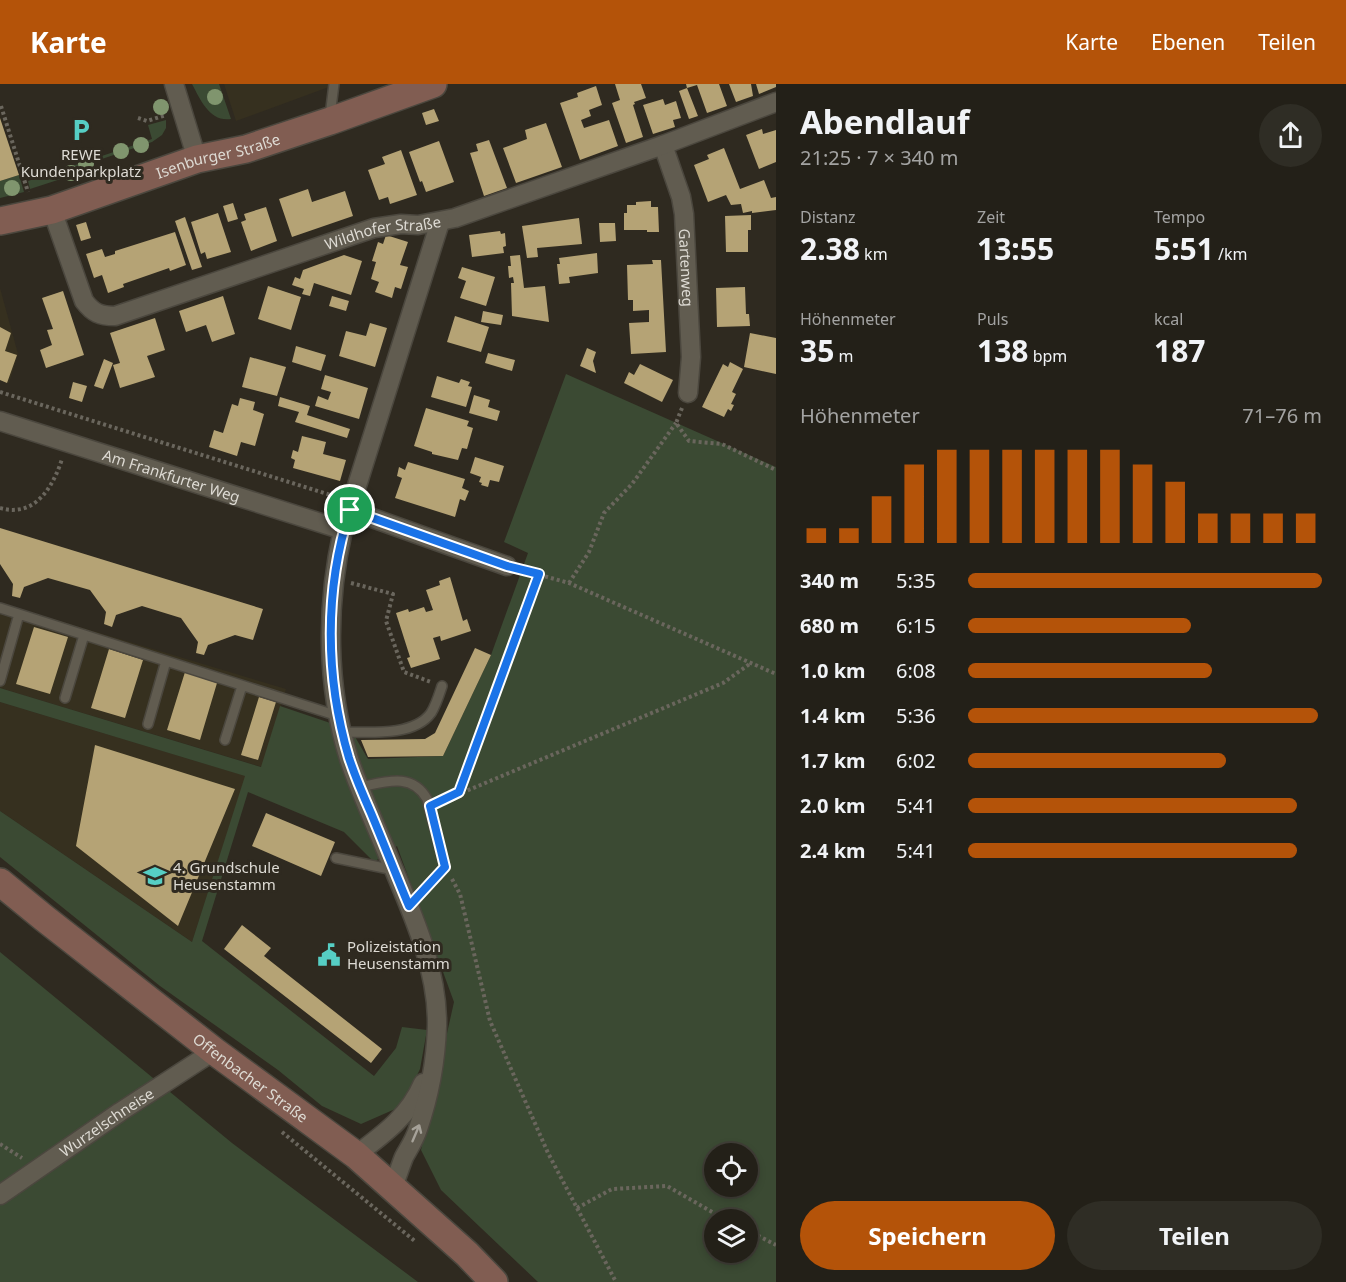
<!DOCTYPE html>
<html lang="de">
<head>
<meta charset="utf-8">
<style>
  :root { --surface:#232018; --page:#2f2d25; --text:#f1f3f6; --muted:#a3a3a2; --line:#403e37; --accent:#b45309 }
  body { margin:0; font-family:"Noto Sans",sans-serif; background:var(--page); color:var(--text); height:100vh; display:flex; flex-direction:column; font-size:22px; white-space:nowrap }
  * { box-sizing:border-box; margin:0 }
  p { font-size:20px; color:var(--muted) }
  .icon { flex:none; width:33px; height:33px; fill:none; stroke:currentColor; stroke-width:2; stroke-linecap:round; stroke-linejoin:round }
  .map { position:relative; flex:1; overflow:hidden }
  .details { display:flex; flex-direction:column; background:var(--surface); width:570px }
  .details>* { flex:none }
  .buttons { position:absolute; left:704px; top:1059px; display:grid; gap:12px }
  .buttons a { display:grid; place-items:center; width:54px; height:54px; border-radius:50%; background:var(--surface); box-shadow:0 3px 9px #0003,0 0 0 2px var(--line); font-size:30px }
  .pin { position:absolute; display:grid; place-items:center; width:51px; height:51px; color:#fff; margin:-26px; border:3px solid #fff; border-radius:50%; box-shadow:0 2px 6px #0007 }
  .round { display:grid; place-items:center; flex:none; width:63px; height:63px; border-radius:32px; background:var(--page) }
  .overview { display:flex; align-items:center; justify-content:space-between; height:102px; padding:0 24px }
  h1 { font-size:33px; font-weight:700; line-height:45px }
  .metrics { display:grid; grid-template-columns:repeat(3,1fr); gap:9px; height:102px; padding:6px 24px }
  .metrics div { display:grid; align-content:center }
  .metrics b { font-size:30px; font-weight:700 }
  .metrics small { font-size:16px; font-weight:400 }
  .metrics p { font-size:16px }
  .chart { height:168px; padding:12px 24px }
  .chart p { display:flex; justify-content:space-between }
  .chart svg { width:100%; height:108px; margin-top:6px; stroke:var(--accent); stroke-width:6 }
  .button { display:flex; gap:12px; margin-top:auto; padding:12px 24px }
  .button a { flex:1; height:69px; border-radius:36px; background:var(--accent); color:#fff; font-size:24px; font-weight:700; line-height:69px; text-align:center }
  .button a+a { background:var(--page); color:var(--text) }
  ul { padding:0 24px; list-style:none; font-size:20px }
  li { display:grid; grid-template-columns:96px 72px 1fr; align-items:center; height:45px }
  li i { height:15px; border-radius:8px; background:var(--accent) }
  header { display:flex; align-items:center; gap:36px; box-sizing:border-box; height:84px; padding:0 30px; background:var(--accent); color:#fff }
  header strong { font-size:28px }
  nav { display:flex; gap:33px; margin-inline-start:auto; font-size:21px }
  main { display:flex; flex:1; min-height:0 }
  .map>svg:first-child { display:block }
  .built { fill:#36301f }
  .green { fill:#3b4a33; fill-rule:evenodd }
  .building { fill:#b5a375 }
  .lines { fill:none; stroke-linecap:round; stroke-linejoin:round }
  .service-casing { stroke:#4b473e; stroke-width:12 }
  .minor-casing { stroke:#4b473e; stroke-width:21 }
  .secondary-casing { stroke:#4b473e; stroke-width:30 }
  .path { stroke:#6a665d; stroke-width:4; stroke-dasharray:3 3; stroke-linecap:butt }
  .service { stroke:#615c50; stroke-width:9 }
  .minor { stroke:#615c50; stroke-width:18 }
  .secondary { stroke:#815d52; stroke-width:27 }
  .tree { fill:#80956e }
  .oneway { stroke:#a6a299 }
  .route-casing { stroke:#fff; stroke-width:12 }
  .route { stroke:#1a73e8; stroke-width:8 }
  .labels { text-anchor:middle; dominant-baseline:central; stroke-width:6; stroke-linejoin:round; paint-order:stroke }
  .poi-label { font-size:15px; fill:#dedbd4; stroke:#2f2a20; text-anchor:start }
  .street-label { font-size:15px; fill:#dedbd4; stroke:#2f2a20 }
</style>
</head>
<body>
<header>
<strong>Karte</strong>
<nav><a>Karte</a><a>Ebenen</a><a>Teilen</a></nav>
</header>
<main>
<div class="map">
<svg width="776" height="1198" viewBox="0 0 776 1198">
  <rect width="100%" height="100%" fill="#2f2a20"/>
  <path class="built" d="M224 0H337L236 37Z
    M0 204 18 270 9 299 0 296Z
    M0 519 286 605 262 683 0 604Z
    M0 618 246 692 192 858 0 727Z"/>
  <path class="green" d="M192 0H219L231 35C210 38 201 17 192 0Z
    M166 36V44L162 51 152 58 99 76 70 92 30 105 28 97 152 55 148 41Z
    M19 91 24 108 0 114V97Z
    M566 290 776 383V1198H538L441 1106 421 1066 454 918 397 762 374 778 344 748 248 708 202 857 374 992 396 964 402 943 427 946 420 985 402 1022 361 1040 322 1022 278 986 160 902 0 773V727L192 858 245 692 0 618V604L261 683 280 622 351 646 368 675 443 672 491 571 528 469 504 458ZM714 1070H747V1102H714ZM714 1136H747V1168H714Z
    M0 868 232 1059 418 1198H0Z"/>
  <path class="building" d="M615 0H641L646 14 634 18 635 20 633 21 643 53 626 59 612 19 620 16Z
    M686 0H719L727 22 707 29 697 1 687 4Z
    M729 0H751L753 12 736 18Z
    M756 0H776V3L759 10Z
    M596 2 602 21 589 26 591 32 581 36 584 44 609 36 618 62 580 76 560 19 578 13 577 9Z
    M687 4 698 32 689 35 679 7Z
    M663 15 665 21 676 17 681 34 673 36 675 43 653 50 643 21Z
    M434 25 439 37 426 41 422 29Z
    M0 34 19 91 0 97Z
    M546 39 562 83 516 99 503 64 527 55 525 46Z
    M762 45 763 50 776 46V78L759 85 746 51Z
    M489 56 507 104 484 112 470 69 478 67 476 60Z
    M439 57 454 98 426 108 422 97 420 98 409 68Z
    M724 64 740 105 764 96 771 114 776 113V126L752 129V127L743 129 741 120 731 121 726 111 708 118 694 81 709 75 707 71Z
    M401 66 417 111 390 120 388 113 379 116 368 86 385 80 382 73Z
    M308 105 312 118 345 107 353 132 292 153 279 115Z
    M651 117V123H658L659 148H647V146H624V129H627V121H636V118Z
    M233 119 238 135 228 138 223 122Z
    M266 123 277 157 251 167 241 138 246 136 244 130Z
    M218 129 231 168 207 175 205 168 201 170 191 138Z
    M751 131V146H748V168H726L725 132Z
    M185 133 202 183 192 186 175 137Z
    M579 134 582 160 537 164 538 173 527 174 522 142Z
    M86 138 91 154 81 157 76 141Z
    M599 139H615L616 157 600 158Z
    M500 147 501 150 505 149 506 162 503 163 504 169 472 173 469 151Z
    M175 148 186 181 170 187 169 184 123 200 124 203 108 209 102 191 94 194 86 170 102 165 105 173 115 170V167Z
    M386 151 408 158 400 181 408 183 401 205 395 203 392 214 375 208 379 198 371 195 376 178 372 177 378 158 383 160Z
    M597 169 598 189 569 193 570 199 559 200 557 180H560L559 174Z
    M344 171 362 177 351 211 314 199 310 212 302 210 304 205 292 201 295 193 300 195 303 186Z
    M520 171 524 204 545 202 549 238 512 232 511 199H514L513 193 509 194 508 182H511L510 172Z
    M652 176H661L666 268 631 270 629 239 649 238V226L633 227V216H628L627 181 653 180Z
    M462 183 495 193 486 222 460 214 466 197 458 194Z
    M268 202 301 213 291 246 258 235Z
    M745 203 746 230H749L750 242 717 243 716 204Z
    M63 207 84 271 46 284 40 266 52 261 47 246 53 245 42 214Z
    M223 212 235 250 212 258 206 241 186 248 179 227Z
    M332 212 349 217 346 227 329 222Z
    M483 227 503 231 501 241 481 238Z
    M455 232 489 243 481 268 447 258Z
    M155 234 165 266 147 272 155 293 120 304 113 281 120 279 110 249Z
    M370 239 387 244 375 283 339 272 346 247 366 252Z
    M0 243 11 249 5 267 17 271 7 299 0 296Z
    M750 249 776 254V290L744 283Z
    M296 262 326 271 321 287 292 278Z
    M587 264 596 268 593 277 596 289 580 282Z
    M488 269 515 276 512 287 485 279Z
    M250 273 286 283 277 312 242 303Z
    M104 275 113 279 103 305 94 302Z
    M730 278 743 285 732 308 736 310 731 320 734 321 731 327 728 325 724 333 702 323 723 280 728 283Z
    M640 280 673 296 662 318 624 299 629 288 634 291Z
    M325 291 368 304 359 335 315 322 318 312 328 316 331 308 321 305Z
    M437 292 459 299 461 295 470 298 468 302 472 303 466 323 431 313Z
    M73 298 87 302 82 318 69 314Z
    M474 311 490 316 488 323 500 327 497 337 469 329Z
    M280 313 310 322 307 331 350 345 347 354 295 338 299 328 278 322Z
    M240 314 255 318 253 326 264 330 255 362 241 358 237 372 209 363 214 346 223 349 232 320 238 322Z
    M426 324 469 337 467 342 473 344 467 365 462 364 458 376 432 370V368L414 362Z
    M302 352 326 358 323 370 346 376 340 397 293 384 295 376 291 374 293 366 298 368Z
    M475 373 504 382 499 398 490 396 488 403 481 401 482 399 479 398 481 393 470 389Z
    M408 378 465 395 462 404 469 407 465 417 460 415 455 433 395 414 402 394 397 392 399 383 405 386Z
    M0 444 263 525 253 556 235 551 208 561 204 571 196 569 198 558 181 534 142 522 116 531 112 543 104 540 106 528 90 506 48 494 24 503 20 514 12 512 13 500 0 480Z
    M450 493 463 537 467 535 471 547 441 557 440 552 433 554 440 575 411 584 407 574 410 573 396 529 408 525 409 528 424 523 426 528 433 526 426 506 440 501 439 497Z
    M34 543 68 553 50 610 16 600Z
    M475 564 491 571 443 672 368 673 361 656 425 655 435 649Z
    M109 565 143 576 125 634 91 624Z
    M185 588 217 599 200 656 167 646Z
    M259 613 276 618 258 676 241 671Z
    M95 661 235 705 178 842 76 762Z
    M266 729 335 758 321 792 252 762Z
    M242 841 271 864 264 872 382 965 371 979 224 865Z"/>
  <g class="lines">
    <g class="service-casing">
      <path id="service" d="M330 32 334 0
        M0 524 338 632
        M0 597 19 530
        M65 614 84 551
        M148 640 166 577
        M342 648C367 648 414 653 431 629 436 621 439 611 442 602
        M225 656 242 602
        M360 703C385 698 412 688 427 715L445 783 409 822
        M336 774 394 786"/>
    </g>
    <g class="minor-casing">
      <g id="minor">
        <path d="M174 0 197 75"/>
        <path id="s1" d="M663 61 681 113 684 130 691 273 688 309"/>
        <path id="s2" d="M52 126 84 217C93 229 100 232 115 232L374 144 401 140 418 141 455 134 663 61 776 18"/>
        <path id="s3" d="M0 337 343 446"/>
        <path d="M350 426 507 482"/>
        <path d="M356 1071C384 1050 409 1032 423 999"/>
        <path d="M393 1103C397 1093 400 1083 404 1073 409 1064 415 1055 418 1045 429 1013 436 975 437 942 438 886 413 831 392 781 378 746 361 711 349 675 326 601 326 521 343 446L440 138"/>
        <path id="s4" d="M0 1111 120 1028 214 967"/>
      </g>
    </g>
    <g class="secondary-casing">
      <g id="secondary">
        <path id="s5" d="M0 137 52 126 197 75 246 65 330 37 433 0"/>
        <path id="s6" d="M0 798 44 834 214 967 356 1071 467 1170 494 1198"/>
      </g>
    </g>
    <path class="path" d="M1 22 28 108
      M138 34 147 37 166 31
      M0 308 337 413
      M682 324 676 339 689 357 722 360 776 386
      M0 424C35 434 53 403 62 375
      M522 486 569 499 776 590
      M351 499 393 510 386 537 404 588 431 598
      M569 499 589 468 604 429 632 400 676 339
      M460 708 539 490
      M440 718 723 599 751 579
      M452 795 460 810 490 937 548 1069 616 1198
      M282 1048 416 1158
      M0 1060 22 1074
      M577 1124 612 1105 667 1102 726 1136
      M747 1146 776 1161"/>
    <use href="#service" class="service"/>
    <use href="#minor" class="minor"/>
    <use href="#secondary" class="secondary"/>
  </g>
  <g class="tree">
    <circle cx="215" cy="13" r="8"/>
    <circle cx="161" cy="23" r="8"/>
    <circle cx="141" cy="61" r="8"/>
    <circle cx="121" cy="67" r="8"/>
    <circle cx="86" cy="80" r="8"/>
    <circle cx="71" cy="89" r="8"/>
    <circle cx="12" cy="104" r="8"/>
  </g>
  <defs><path id="oneway-shaft" d="M-6 0H5M1.5-3L5.5 0L1.5 3" fill="none" stroke-width="1.6" stroke-linecap="round" stroke-linejoin="round" transform="scale(1.5)"/></defs>
  <use class="oneway" href="#oneway-shaft" transform="translate(416 1049) rotate(-67)"/>
  <g class="lines">
    <g class="route-casing">
      <path id="route" d="M350 426 507 482 539 490 459 708 430 722 445 783 409 822C396 791 384 760 371 729 363 711 355 692 349 674 325 593 324 506 350 426Z"/>
    </g>
    <use href="#route" class="route"/>
  </g>
  <defs>
    <g id="parking-bare" transform="scale(1.8)"><path d="M-3.5-5.5H1a3.5 3.5 0 0 1 0 7H-1V5.5H-3.5ZM-1-3.4V-.6H.8a1.4 1.4 0 0 0 0-2.8Z" fill="#56cec4" stroke="#2f2a20" stroke-width="2.5" paint-order="stroke"/></g>
    <g id="school-bare" transform="scale(1.8)"><path d="M0-5L7-2L0 1L-7-2ZM-4 1L0 2.5L4 1V4Q0 6-4 4Z" fill="#56cec4" stroke="#2f2a20" stroke-width="2.5" paint-order="stroke"/></g>
    <g id="civic-bare" transform="scale(1.8)"><path d="M-.6-6.5H3V-4.5H.6V-3L4-1V1h2V6H-6V1h2V-1L-.6-3ZM-1.2 2.5V6h2.4V2.5Z" fill="#56cec4" stroke="#2f2a20" stroke-width="2.5" paint-order="stroke"/></g>
  </defs>
  <g fill-rule="evenodd">
    <use href="#parking-bare" x="81" y="46"/>
    <use href="#school-bare" x="155" y="792"/>
    <use href="#civic-bare" x="329" y="871"/>
  </g>
  <g class="labels">
    <g class="poi-label">
      <text x="81" y="70" text-anchor="middle">REWE<tspan x="81" dy="17">Kundenparkplatz</tspan></text>
      <text x="173" y="783">4. Grundschule<tspan x="173" dy="17">Heusenstamm</tspan></text>
      <text x="347" y="862">Polizeistation<tspan x="347" dy="17">Heusenstamm</tspan></text>
    </g>
    <g class="street-label">
      <text stroke="none"><textPath href="#s5" startOffset="228">Isenburger Straße</textPath></text>
      <text stroke="none"><textPath href="#s2" startOffset="414">Wildhofer Straße</textPath></text>
      <text stroke="none"><textPath href="#s1" startOffset="126">Gartenweg</textPath></text>
      <text stroke="none"><textPath href="#s3" startOffset="180">Am Frankfurter Weg</textPath></text>
      <text stroke="none"><textPath href="#s6" startOffset="318">Offenbacher Straße</textPath></text>
      <text stroke="none"><textPath href="#s4" startOffset="129">Wurzelschneise</textPath></text>
    </g>
  </g>
</svg>
<div class="buttons">
<a><svg class="icon" aria-label="locate" viewBox="0 0 24 24"><circle cx="12" cy="12" r="6"/><path d="M12 2v4M12 18v4M2 12h4M18 12h4"/></svg></a>
<a><svg class="icon" aria-label="layers" viewBox="0 0 24 24"><path d="M12 4l9 5-9 5-9-5zM3 14l9 5 9-5"/></svg></a>
</div>
<div class="pin" style="left:350px;top:426px;background:#1e9e55"><svg class="icon" aria-label="arrive" viewBox="0 0 24 24"><path d="M6 21V4h12l-3 4 3 4H6"/></svg></div>
</div>
<section class="details">
<div class="overview"><div><h1>Abendlauf</h1><p>21:25 · 7 × 340 m</p></div><a class="round"><svg class="icon" aria-label="share" viewBox="0 0 24 24"><path d="M12 15V3M7 8l5-5 5 5M5 13v7h14v-7"/></svg></a></div>
<div class="metrics">
<div><p>Distanz</p><b>2.38<small> km</small></b></div>
<div><p>Zeit</p><b>13:55</b></div>
<div><p>Tempo</p><b>5:51<small> /km</small></b></div>
</div>
<div class="metrics">
<div><p>Höhenmeter</p><b>35<small> m</small></b></div>
<div><p>Puls</p><b>138<small> bpm</small></b></div>
<div><p>kcal</p><b>187</b></div>
</div>
<div class="chart"><p><span>Höhenmeter</span>71–76 m</p>
<svg viewBox="0 0 160 44" preserveAspectRatio="none"><path d="M5 44V38M15 44V38M25 44V25M35 44V12M45 44V6M55 44V6M65 44V6M75 44V6M85 44V6M95 44V6M105 44V12M115 44V19M125 44V32M135 44V32M145 44V32M155 44V32"/></svg>
</div>
<ul>
<li><b>340 m</b>5:35<i style="width:100%"></i></li>
<li><b>680 m</b>6:15<i style="width:63%"></i></li>
<li><b>1.0 km</b>6:08<i style="width:69%"></i></li>
<li><b>1.4 km</b>5:36<i style="width:99%"></i></li>
<li><b>1.7 km</b>6:02<i style="width:73%"></i></li>
<li><b>2.0 km</b>5:41<i style="width:93%"></i></li>
<li><b>2.4 km</b>5:41<i style="width:93%"></i></li>
</ul>
<div class="button"><a>Speichern</a><a>Teilen</a></div>
</section>
</main>
</body>
</html>
